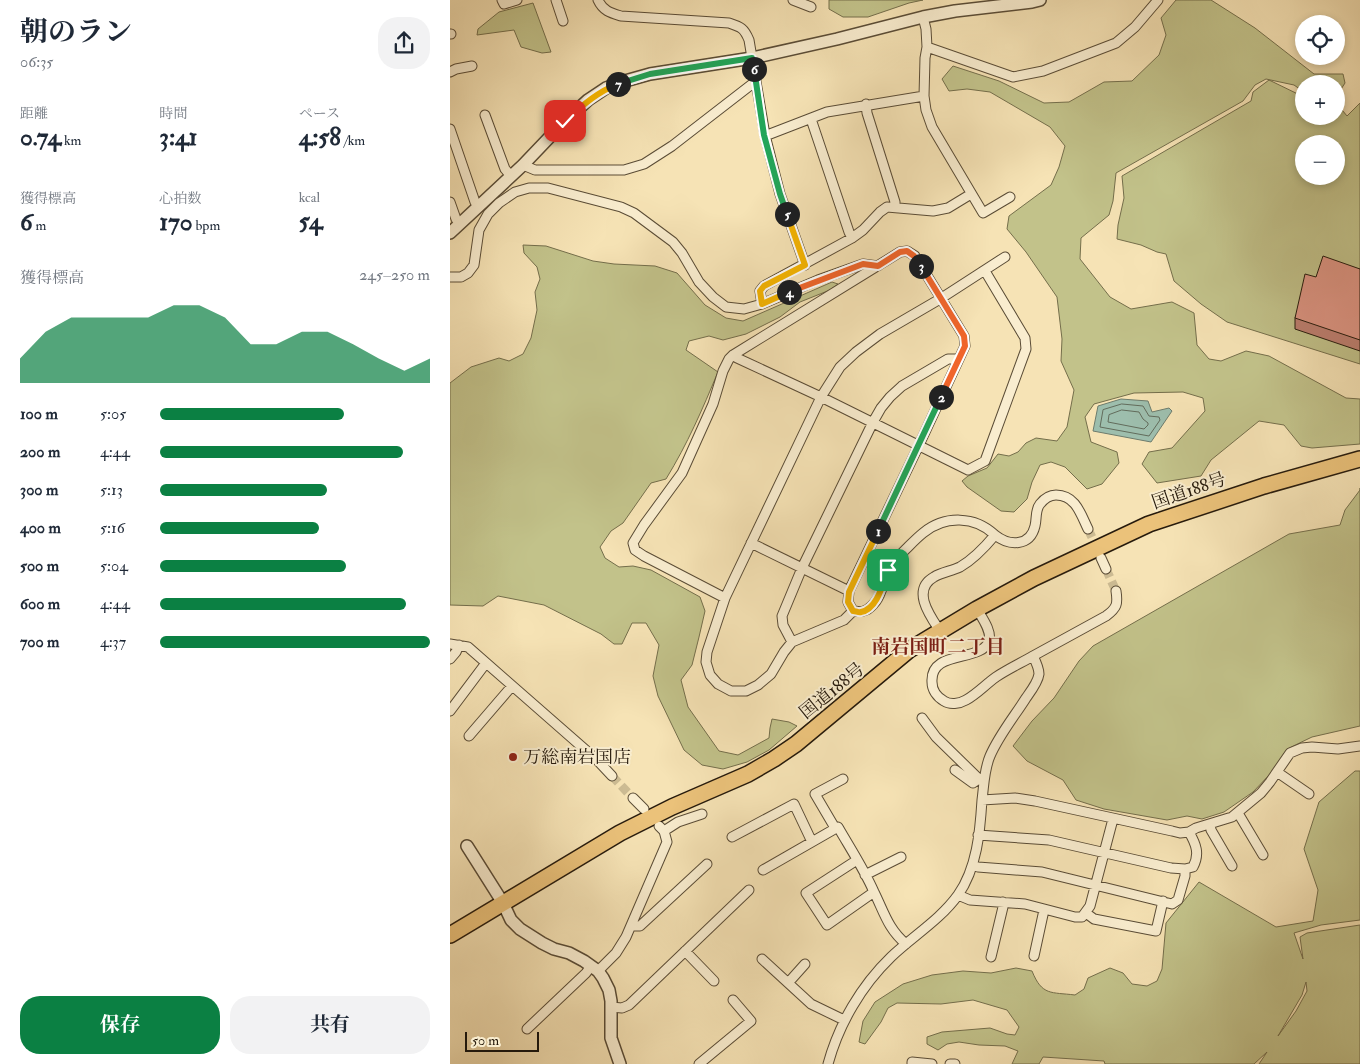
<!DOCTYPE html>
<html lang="ja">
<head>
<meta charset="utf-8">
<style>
  :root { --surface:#fff; --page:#f2f2f3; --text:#1f2937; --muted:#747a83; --accent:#0b8043 }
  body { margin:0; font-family:"IM FELL Double Pica","Noto Serif JP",serif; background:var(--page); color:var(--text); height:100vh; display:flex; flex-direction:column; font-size:19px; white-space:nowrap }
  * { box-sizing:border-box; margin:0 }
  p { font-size:16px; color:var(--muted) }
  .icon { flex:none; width:28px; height:28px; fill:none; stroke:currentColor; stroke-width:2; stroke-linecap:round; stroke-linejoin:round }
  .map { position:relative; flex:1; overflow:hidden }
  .details { display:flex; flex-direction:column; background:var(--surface); width:450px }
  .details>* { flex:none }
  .fabs { position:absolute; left:845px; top:15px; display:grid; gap:10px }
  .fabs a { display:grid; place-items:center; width:50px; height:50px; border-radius:50%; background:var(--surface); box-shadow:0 2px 8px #0003; font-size:25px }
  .scale { position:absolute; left:15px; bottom:12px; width:74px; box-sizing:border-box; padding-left:5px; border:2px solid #261a0c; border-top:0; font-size:14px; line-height:18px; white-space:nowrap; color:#261a0c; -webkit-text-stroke:4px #f9edcf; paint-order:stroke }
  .pin { position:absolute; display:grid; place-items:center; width:42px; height:42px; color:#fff; margin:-21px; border-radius:10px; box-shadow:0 2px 8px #0006 }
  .km { position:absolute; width:25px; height:25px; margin:-12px; border-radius:50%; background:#222; color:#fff; font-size:14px; line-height:25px; text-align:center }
  .round { display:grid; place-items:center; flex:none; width:52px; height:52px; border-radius:20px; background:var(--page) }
  .summary { display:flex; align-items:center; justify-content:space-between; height:85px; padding:0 20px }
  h1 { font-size:28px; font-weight:700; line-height:38px }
  .stats { display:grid; grid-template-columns:repeat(3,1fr); gap:8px; height:85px; padding:5px 20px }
  .stats div { display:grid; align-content:center }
  .stats b { font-size:25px; font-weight:700 }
  .stats small { font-size:14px; font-weight:400 }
  .stats p { font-size:14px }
  .chart { height:140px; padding:10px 20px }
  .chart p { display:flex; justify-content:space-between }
  .chart svg { width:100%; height:90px; margin-top:5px; fill:var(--accent); opacity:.7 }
  .primary-button { display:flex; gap:10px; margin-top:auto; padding:10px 20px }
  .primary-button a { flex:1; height:58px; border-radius:20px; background:var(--accent); color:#fff; font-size:20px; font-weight:700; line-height:58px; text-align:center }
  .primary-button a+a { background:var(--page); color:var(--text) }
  ul { padding:0 20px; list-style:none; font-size:16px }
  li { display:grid; grid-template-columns:80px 60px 1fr; align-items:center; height:38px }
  li i { height:12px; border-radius:6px; background:var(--accent) }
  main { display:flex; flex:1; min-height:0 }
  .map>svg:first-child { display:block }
  .green { fill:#c2c28a; stroke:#746e4b; fill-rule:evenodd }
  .water { fill:#9dbead; stroke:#6d7c6d }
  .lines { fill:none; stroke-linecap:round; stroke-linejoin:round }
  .shore { stroke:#626c5c; stroke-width:1 }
  .minor-tunnel { stroke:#ccbb93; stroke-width:9; stroke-dasharray:9 4.5; stroke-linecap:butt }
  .minor-casing { stroke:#5a4c36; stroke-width:11 }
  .tertiary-casing { stroke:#5a4c36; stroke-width:14 }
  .trunk-casing { stroke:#261a0c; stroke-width:18 }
  .minor { stroke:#f9edcf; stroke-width:9 }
  .tertiary { stroke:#f9edcf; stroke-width:11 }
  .trunk { stroke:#ebc27a; stroke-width:15 }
  .wall { fill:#be7f71; stroke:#261a0c }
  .building { fill:#dd9483; stroke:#261a0c }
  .split-1-casing { stroke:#fff; stroke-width:10 }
  .split-2-casing { stroke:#fff; stroke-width:10 }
  .split-3-casing { stroke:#fff; stroke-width:10 }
  .split-4-casing { stroke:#fff; stroke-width:10 }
  .split-5-casing { stroke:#fff; stroke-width:10 }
  .split-6-casing { stroke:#fff; stroke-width:10 }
  .split-7-casing { stroke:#fff; stroke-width:10 }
  .split-8-casing { stroke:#fff; stroke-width:10 }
  .split-1 { stroke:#f5b400; stroke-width:6 }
  .split-2 { stroke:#22a559; stroke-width:6 }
  .split-3 { stroke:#f0652b; stroke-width:6 }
  .split-4 { stroke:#f0652b; stroke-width:6 }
  .split-5 { stroke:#f5b400; stroke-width:6 }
  .split-6 { stroke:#22a559; stroke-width:6 }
  .split-7 { stroke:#22a559; stroke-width:6 }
  .split-8 { stroke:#f5b400; stroke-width:6 }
  .poi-dot { fill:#8f2418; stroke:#f9edcf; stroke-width:2 }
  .labels { text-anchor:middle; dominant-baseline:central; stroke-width:4; stroke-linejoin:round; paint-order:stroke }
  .street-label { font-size:18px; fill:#261a0c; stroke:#f9edcf }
  .poi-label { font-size:18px; fill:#261a0c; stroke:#f9edcf; text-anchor:start }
  .neighbourhood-label { font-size:19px; font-weight:bold; fill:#7a1f14; stroke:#f9edcf }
</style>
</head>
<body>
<main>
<section class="details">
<div class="summary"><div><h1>朝のラン</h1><p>06:35</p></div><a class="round"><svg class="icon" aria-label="share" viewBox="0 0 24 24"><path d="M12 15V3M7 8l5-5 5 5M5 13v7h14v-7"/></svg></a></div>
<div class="stats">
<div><p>距離</p><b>0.74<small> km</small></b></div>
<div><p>時間</p><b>3:41</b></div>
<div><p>ペース</p><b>4:58<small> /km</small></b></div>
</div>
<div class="stats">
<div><p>獲得標高</p><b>6<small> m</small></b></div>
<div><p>心拍数</p><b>170<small> bpm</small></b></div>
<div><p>kcal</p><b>54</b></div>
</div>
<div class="chart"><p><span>獲得標高</span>245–250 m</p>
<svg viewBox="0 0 160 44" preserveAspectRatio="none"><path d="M0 44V32L10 19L20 12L30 12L40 12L50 12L60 6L70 6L80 12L90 25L100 25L110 19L120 19L130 25L140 32L150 38L160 32V44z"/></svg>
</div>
<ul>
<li><b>100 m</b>5:05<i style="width:68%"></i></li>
<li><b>200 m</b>4:44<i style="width:90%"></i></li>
<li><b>300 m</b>5:13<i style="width:62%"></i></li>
<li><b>400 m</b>5:16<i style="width:59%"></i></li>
<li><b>500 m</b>5:04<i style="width:69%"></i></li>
<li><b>600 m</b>4:44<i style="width:91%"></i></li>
<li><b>700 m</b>4:37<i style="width:100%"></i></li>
</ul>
<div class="primary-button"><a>保存</a><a>共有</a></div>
</section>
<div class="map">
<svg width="910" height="1064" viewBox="0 0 910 1064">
  <rect width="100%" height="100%" fill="#f6e3b5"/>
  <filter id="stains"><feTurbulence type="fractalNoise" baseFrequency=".004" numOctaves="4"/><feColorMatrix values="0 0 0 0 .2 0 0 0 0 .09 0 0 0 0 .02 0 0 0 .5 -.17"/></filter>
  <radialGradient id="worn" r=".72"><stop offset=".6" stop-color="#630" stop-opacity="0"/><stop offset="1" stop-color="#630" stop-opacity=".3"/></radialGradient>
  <path class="green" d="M379 0H473L459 3 418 17H393L379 9Z
    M726 0H761L805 28 864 74H893L895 83 886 97V84H854V92L844 85 816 79 805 85 793 101 666 173 663 201 659 215 631 238 630 259 660 297 681 309 722 302 744 313 747 345 759 359 771 361 796 351 819 356 896 398 910 399V444L862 448 851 446 834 425 809 421 761 460 751 476 707 483 692 464 699 452 722 448 755 411 753 398 733 392 684 393 644 404 635 417 641 442 667 452 669 463 652 484 637 489 615 467 601 462 590 465 582 482 577 499 564 512 551 511 517 487 512 481 518 476 537 468 548 454 559 456 568 452 576 443 586 438 607 441 617 427 624 390 611 361 612 339 607 297 576 252 557 229 559 216 601 185 609 167 615 146 600 127 540 92 517 89 499 91 492 79 503 66 549 81 594 103 619 102 654 82 682 81 709 55 716 35 711 18Z
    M83 3 101 52 92 53 71 47 64 30 27 35 28 29 49 12Z
    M819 80 854 97V116H886V105H888L897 116 910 103V364L777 322 751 304 724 281 716 254 707 252 691 245 667 239 668 225 674 198 672 176 801 101 803 92ZM854 144H886V176H854Z
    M73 245 96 246 143 261 164 264 205 266 227 273 255 305 276 318 293 321 382 282 388 284 380 290 350 302 330 317 296 334 273 340 259 336 239 341 236 350 268 372C252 410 238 443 216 479L201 483 173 523 161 531 150 547 155 558 169 567 183 566 201 570 250 597 255 611 249 637 242 665 231 680 238 707 269 751 288 755 319 738 320 728 322 719 339 722 347 726 319 750 297 762 273 769 252 765 234 750 208 696 203 676 209 645 196 623H182L172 644H164L151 634 94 605 48 596 33 606 0 605V383L21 367 49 358 59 361 73 354 81 338 87 310 85 292 90 279 87 267 74 253Z
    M910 488V726L862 737 837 749 822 772 803 792 774 812 752 819 737 816 717 820 654 809 626 800 613 780 577 761 563 746 582 721 604 698 629 661 643 646 839 534 890 525 895 510 910 490Z
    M905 771H910V920L871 925 844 933 853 959 850 937 857 933 910 925V1064H809L817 1052 804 1064H655L654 1061 593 1057 589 1064H562L568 1051 555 1046 529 1045 509 1042 497 1044 488 1050 477 1044V1037L492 1032 540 1028 557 1034 565 1035 569 1027 557 1010 523 1000 491 1004 447 1003 438 1008 431 1022 415 1044 409 1042 413 1021 425 1002 453 984 482 975 513 971 541 973 566 968 582 971C592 996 601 992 625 995L634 989 638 978 660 968 673 973 682 984 697 986 707 981 712 969 716 923 749 882 826 927 863 921 868 890 854 849 869 802ZM856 982 857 991 846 1011 828 1036 852 995Z"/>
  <path class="water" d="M671 399 698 401 702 412 719 408 722 411 701 442 643 431 648 406Z"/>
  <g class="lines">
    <path class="shore" d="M672 404 693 406 699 416 709 417 710 420 699 436 650 427 653 410Z
      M672 410 689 412 693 419 698 423V425L694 429 658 422 659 415Z"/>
    <path class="minor-tunnel" d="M638 529 649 552
      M656 569 666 591
      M162 776 183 798"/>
    <g class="minor-casing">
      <path id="minor" d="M52 0 54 4 67 0
        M106 0 113 21
        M148 0C153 11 161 13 171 16L279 23C291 27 294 28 299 40L315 135 330 194 355 265
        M343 0 361 7
        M473 17 476 29 477 47 475 58 474 96 476 110 482 127 533 213 560 197
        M0 34H1
        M477 47 563 77 593 71 666 43 685 27 708 0
        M0 72 6 69 22 66
        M416 104 417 113 445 202V207
        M35 115 55 169 61 176
        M361 119 399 232 402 238
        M0 129 25 202 29 207
        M315 135 320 134 377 112 474 96
        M73 165 85 170H174L194 164 222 146 306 81
        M0 202 6 219 10 224
        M0 277H11L18 273 24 265 29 230 38 214 49 203 65 192 79 188H98L171 207 184 213 223 242 232 253 249 282 263 297 276 307 294 309 312 304 368 280 413 264 428 266
        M312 304 310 291 314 286 402 238 413 230 430 212 437 207 483 211 498 208 521 194
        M283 355 287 358 371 397 518 470 535 461 576 349 575 338 535 271
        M545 535C559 546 580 547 585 526 587 518 585 510 590 504 594 499 600 495 606 495 626 495 631 515 638 529
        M301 543 399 591
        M651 558 656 569
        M275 598 194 556 185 550 183 543 194 525 232 473 263 404 273 371 279 359 283 355 450 252 457 251 465 256 514 336 515 346 469 445 399 591 398 602 403 611C414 613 419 610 426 601 433 592 433 579 439 569 444 560 452 553 459 546 463 542 468 537 473 533 495 515 525 516 545 535 535 547 524 559 510 567 502 571 492 572 484 577 461 590 480 616 490 631
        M527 609C532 618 542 631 539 641 531 663 480 649 482 682 482 690 487 697 494 701 500 705 509 704 516 700 527 694 536 684 546 677 558 669 571 663 583 656
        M403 611 394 620 342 642 334 652 321 674 308 685 296 691H281L268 684 260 675 256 662 257 652 275 598 371 397 390 367 406 352 430 334 490 299 555 257
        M342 642 333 625 332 616 352 568 423 422 431 408 440 397 452 386 498 359H509
        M0 644 18 647 147 760 162 776
        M0 659 6 652 9 645
        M0 711 36 663
        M472 718 486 737 529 779 534 780
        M19 736 62 686
        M505 770 523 783 529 779
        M827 772 859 794
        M183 798 194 809
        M532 800 565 798 585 801 722 831 730 833 739 832 746 828 782 817 811 793 820 782 840 753 852 748 862 747 888 749 910 746
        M788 813 813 855
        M760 824 761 830 782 866
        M385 828 365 794 393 779
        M214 831 228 822 252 814
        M528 835 599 840 721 868 735 869 743 867C750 854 746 844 739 832
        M282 837 344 804 362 842
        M407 860 356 893 377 925 424 892
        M523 865 528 867 592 872 722 904 728 900 735 876V869
        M313 870 388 827C400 848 414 869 424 892 434 912 438 929 456 944
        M415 875 451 857
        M508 895 520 900 575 904 625 917H632L640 906 663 819
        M636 913 644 919 706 931 713 901
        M181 926H190L257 864
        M235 951 264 981
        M584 956 594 910
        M541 957 553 907V902
        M312 959 361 1004 394 1020
        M148 971 166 953 176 937 217 842 214 831 209 826
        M338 983 355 964
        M161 1007 172 1008 179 1005 299 890
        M77 1029 136 973 141 966
        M249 1064 301 1021 283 1000
        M378 1064C389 1024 411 986 441 957 463 936 490 920 508 895 527 868 530 832 532 800 534 785 534 770 540 756 549 735 564 717 576 698 581 691 588 682 589 674 589 668 586 662 583 656L656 616C667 608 668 604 666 591
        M462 1064V1062L482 1064
        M500 1064H505"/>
    </g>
    <g class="tertiary-casing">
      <path id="tertiary" d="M0 233 73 165 115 121 138 100 156 88 175 81 200 74 302 58 387 39 473 17 505 11 582 2 590 0
        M17 846 53 903 61 920 70 929 92 943 104 949 119 953 134 961 148 971 153 978 159 990 161 1001V1038L170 1064"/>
    </g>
    <g class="trunk-casing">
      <path id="trunk" d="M0 935 170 833 222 807 298 774 324 759 346 744 459 650 527 609 584 578 699 524 814 486 910 459"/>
    </g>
    <use href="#minor" class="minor"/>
    <use href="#tertiary" class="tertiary"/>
    <use href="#trunk" class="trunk"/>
  </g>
  <path class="wall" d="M910 269V351L845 329V318L866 277Z"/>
  <path class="building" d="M873 256 910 269V340L845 318 855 274 866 277Z"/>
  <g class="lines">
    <g class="split-1-casing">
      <path id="split-1" d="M428 531 399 592 398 602 403 611C406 611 409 613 411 612 428 609 433 582 438 570"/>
    </g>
    <g class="split-2-casing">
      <path id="split-2" d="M428 531 491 397"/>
    </g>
    <g class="split-3-casing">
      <path id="split-3" d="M471 266 514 336 515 346 491 397"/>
    </g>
    <g class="split-4-casing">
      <path id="split-4" d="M339 292 413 264 428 266 450 252 457 251 464 256 471 266"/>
    </g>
    <g class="split-5-casing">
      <path id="split-5" d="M337 214 355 265 314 286 310 291 312 304 339 292"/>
    </g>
    <g class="split-6-casing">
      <path id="split-6" d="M304 69 314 135 330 194 337 214"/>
    </g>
    <g class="split-7-casing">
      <path id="split-7" d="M168 84 200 74 302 58 304 69"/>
    </g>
    <g class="split-8-casing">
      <path id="split-8" d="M115 121C132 106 147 92 168 84"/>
    </g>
    <use href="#split-1" class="split-1"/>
    <use href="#split-2" class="split-2"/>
    <use href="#split-3" class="split-3"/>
    <use href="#split-4" class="split-4"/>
    <use href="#split-5" class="split-5"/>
    <use href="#split-6" class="split-6"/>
    <use href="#split-7" class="split-7"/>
    <use href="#split-8" class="split-8"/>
  </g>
  <circle class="poi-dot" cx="63" cy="757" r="5"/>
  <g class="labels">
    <g class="street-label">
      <text transform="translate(739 491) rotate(-19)">国道188号</text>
      <text transform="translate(382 691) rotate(-39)">国道188号</text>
    </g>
    <g class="poi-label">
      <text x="73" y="757">万総南岩国店</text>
    </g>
    <g class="neighbourhood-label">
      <text x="488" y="647">南岩国町二丁目</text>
    </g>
  </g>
  <rect width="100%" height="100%" filter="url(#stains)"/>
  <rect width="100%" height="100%" fill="url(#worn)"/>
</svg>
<div class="fabs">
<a><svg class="icon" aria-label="locate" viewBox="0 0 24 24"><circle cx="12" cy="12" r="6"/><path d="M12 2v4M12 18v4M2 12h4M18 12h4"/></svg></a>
<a>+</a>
<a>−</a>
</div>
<div class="scale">50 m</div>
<div class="pin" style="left:438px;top:570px;background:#1e9e55"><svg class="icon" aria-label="arrive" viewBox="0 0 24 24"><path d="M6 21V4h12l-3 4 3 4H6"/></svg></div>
<div class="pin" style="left:115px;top:121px;background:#d93025"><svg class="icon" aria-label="check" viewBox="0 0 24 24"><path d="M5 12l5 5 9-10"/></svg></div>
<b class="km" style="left:428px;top:531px">1</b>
<b class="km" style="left:491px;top:397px">2</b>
<b class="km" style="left:471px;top:266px">3</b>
<b class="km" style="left:339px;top:292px">4</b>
<b class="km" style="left:337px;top:214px">5</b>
<b class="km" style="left:304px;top:69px">6</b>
<b class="km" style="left:168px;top:84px">7</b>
</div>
</main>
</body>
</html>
